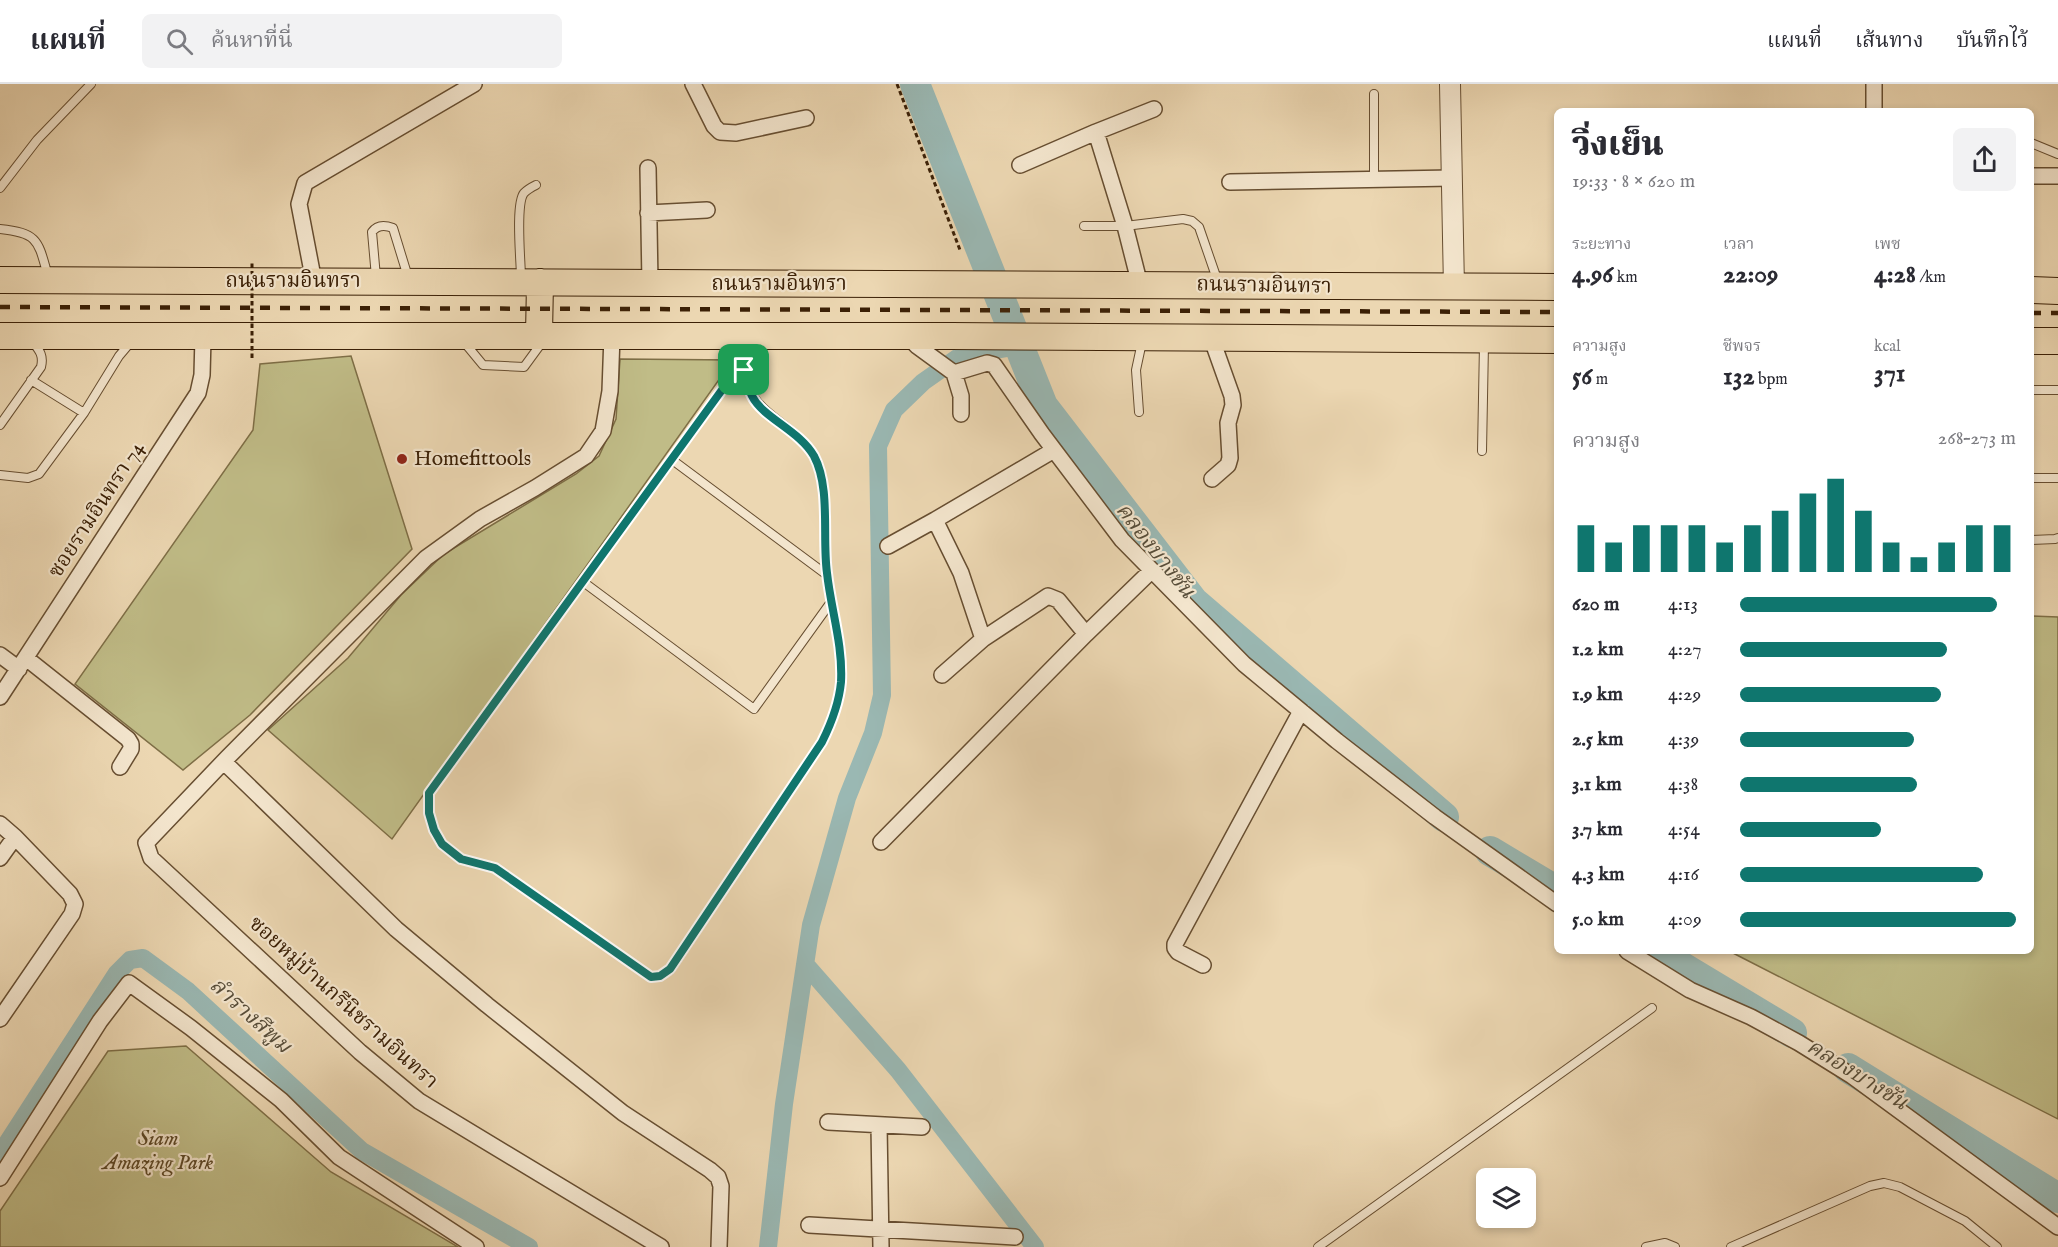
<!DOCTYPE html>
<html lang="th">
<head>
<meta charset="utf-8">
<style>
  :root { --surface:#fff; --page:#f2f2f3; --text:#2b2b33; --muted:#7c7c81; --line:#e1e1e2; --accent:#0f766e }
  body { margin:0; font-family:"IM FELL English","Noto Serif Thai",serif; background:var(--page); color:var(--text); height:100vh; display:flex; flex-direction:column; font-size:22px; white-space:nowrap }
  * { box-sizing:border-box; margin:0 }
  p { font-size:20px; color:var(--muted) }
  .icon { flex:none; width:33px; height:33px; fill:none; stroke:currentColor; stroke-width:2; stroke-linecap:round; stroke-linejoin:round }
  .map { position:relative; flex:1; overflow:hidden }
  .drawer { position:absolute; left:1554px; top:24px; width:480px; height:846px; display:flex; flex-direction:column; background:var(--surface); border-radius:9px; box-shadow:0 3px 9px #0003 }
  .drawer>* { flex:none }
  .buttons { position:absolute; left:1476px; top:1084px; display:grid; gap:12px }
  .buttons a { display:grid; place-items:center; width:60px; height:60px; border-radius:9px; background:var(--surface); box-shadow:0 3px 9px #0003; font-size:30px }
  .pin { position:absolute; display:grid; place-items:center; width:51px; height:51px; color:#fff; margin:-26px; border-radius:12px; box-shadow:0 3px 9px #0006 }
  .round { display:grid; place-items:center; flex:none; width:63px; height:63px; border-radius:9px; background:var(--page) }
  .overview { display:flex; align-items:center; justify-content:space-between; height:102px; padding:0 18px }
  h1 { font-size:33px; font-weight:800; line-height:45px }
  .stats { display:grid; grid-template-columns:repeat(3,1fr); gap:9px; height:102px; padding:6px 18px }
  .stats div { display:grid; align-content:center }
  .stats b { font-size:26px; font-weight:800 }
  .stats small { font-size:16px; font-weight:400 }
  .stats p { font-size:16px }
  .chart { height:168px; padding:12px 18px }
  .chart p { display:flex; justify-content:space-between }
  .chart svg { width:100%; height:108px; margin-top:6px; stroke:var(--accent); stroke-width:6 }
  ul { padding:0 18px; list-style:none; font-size:20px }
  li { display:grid; grid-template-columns:96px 72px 1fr; align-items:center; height:45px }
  li i { height:15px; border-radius:8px; background:var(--accent) }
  header { display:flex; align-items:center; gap:36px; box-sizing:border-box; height:84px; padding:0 30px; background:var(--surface); border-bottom:2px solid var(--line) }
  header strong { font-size:28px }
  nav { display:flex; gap:33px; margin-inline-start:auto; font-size:21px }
  .search { width:420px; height:54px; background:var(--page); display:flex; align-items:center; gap:15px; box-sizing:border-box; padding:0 21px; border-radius:9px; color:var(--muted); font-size:22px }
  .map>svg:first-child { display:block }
  .green { fill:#c0bc87; stroke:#7e6e46; stroke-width:1.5 }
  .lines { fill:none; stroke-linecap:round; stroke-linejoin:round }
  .canal { stroke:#9ab8b3; stroke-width:18 }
  .river { stroke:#9ab8b3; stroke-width:30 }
  .service-casing { stroke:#674e31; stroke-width:10 }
  .minor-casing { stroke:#674e31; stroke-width:18 }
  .tertiary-casing { stroke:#674e31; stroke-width:22 }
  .trunk-casing { stroke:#3b2006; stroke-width:28 }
  .path { stroke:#3b2006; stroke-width:3; stroke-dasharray:4.5 3; stroke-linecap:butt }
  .service { stroke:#f3e5cd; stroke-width:8 }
  .minor { stroke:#f3e5cd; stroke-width:15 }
  .tertiary { stroke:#f3e5cd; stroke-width:20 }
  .trunk { stroke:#ecd7b2; stroke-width:26 }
  .rail { stroke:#3b2006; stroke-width:4.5; stroke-dasharray:10 10; stroke-linecap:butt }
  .path-bridge { stroke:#3b2006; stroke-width:3; stroke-dasharray:4.5 3; stroke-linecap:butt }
  .route-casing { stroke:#fff; stroke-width:12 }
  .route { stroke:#0f766e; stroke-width:8 }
  .poi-dot { fill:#8f2418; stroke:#f3e5cd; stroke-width:2 }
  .labels { text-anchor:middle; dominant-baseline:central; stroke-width:4.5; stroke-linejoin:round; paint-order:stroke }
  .street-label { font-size:21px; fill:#3b2006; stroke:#f3e5cd }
  .poi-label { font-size:21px; fill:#3b2006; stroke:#f3e5cd; text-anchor:start }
  .park-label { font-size:21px; font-style:italic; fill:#5c4726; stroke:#f3e5cd }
  .water-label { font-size:22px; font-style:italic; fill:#584e3a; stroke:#f3e5cd }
</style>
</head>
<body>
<header>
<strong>แผนที่</strong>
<div class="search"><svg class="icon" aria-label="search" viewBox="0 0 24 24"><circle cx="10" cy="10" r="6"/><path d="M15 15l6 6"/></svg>ค้นหาที่นี่</div>
<nav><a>แผนที่</a><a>เส้นทาง</a><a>บันทึกไว้</a></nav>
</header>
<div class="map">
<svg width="2058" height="1163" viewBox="0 0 2058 1163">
  <rect width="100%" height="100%" fill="#ecd7b2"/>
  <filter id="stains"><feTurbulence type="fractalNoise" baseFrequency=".00333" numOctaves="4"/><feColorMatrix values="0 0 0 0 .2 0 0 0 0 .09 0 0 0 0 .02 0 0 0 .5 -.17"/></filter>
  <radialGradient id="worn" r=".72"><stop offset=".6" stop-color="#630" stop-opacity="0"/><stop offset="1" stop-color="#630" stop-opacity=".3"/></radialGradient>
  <path class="green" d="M351 272 412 465 250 631 183 686 75 600 253 346 260 280Z
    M620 275 733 276 392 755 268 646 348 574 401 511 444 470 576 390 599 372 616 335Z
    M2031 532 2058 533V1035L1729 867H2031Z
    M186 962 331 1088 458 1163H0V1127L108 967Z"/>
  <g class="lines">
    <path class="canal" d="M805 880 898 986 1035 1163
      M0 1070 117 889 130 876 143 874 188 907 362 1067 529 1163
      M768 1163 784 1020 811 841 847 714 873 649 882 611 878 362 894 326 923 298 960 272 1019 262"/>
    <path class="river" d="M915 0 1043 322 1193 517 1444 733
      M1490 767 1557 807
      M1656 867 1792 949
      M1848 984 2058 1114"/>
    <g class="service-casing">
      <path id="service" d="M2031 59 2058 70
        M1374 96V10
        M0 104 37 56 91 0
        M1084 142H1125L1183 135 1192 137 1199 143 1218 198
        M0 145C39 149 38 157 48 192
        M376 193 372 148C377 141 385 141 393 144L408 193
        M521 194C521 178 515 120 524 109 527 106 532 103 536 101
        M464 258 483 281 524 283 543 257
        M744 286 727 299 429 709V729L434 746 442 760 461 775 495 784 651 893 660 892 670 886 822 658C832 638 839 620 841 598 843 560 831 526 827 490 823 454 831 404 814 373 794 337 750 332 744 287 743 277 745 265 746 255
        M31 296 84 329
        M2031 306H2058
        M1139 328 1136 286 1142 258
        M0 341 41 283C44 271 39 266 32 257
        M1482 367 1484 260
        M671 375 827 491
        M0 391 28 394 39 390 84 329 119 272 130 259
        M2031 394H2058
        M2031 456 2055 455 2058 454
        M582 497 754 625 831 518
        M1318 1163 1652 924
        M1646 1163 1665 1159 1675 1163
        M1731 1163 1870 1102 1884 1099 1900 1103 1965 1137 1997 1163"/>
    </g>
    <g class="minor-casing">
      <path id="minor" d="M693 0 714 42 720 48 736 49 806 34
        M1874 27V0
        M1096 48 1125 142 1140 201
        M1020 81 1096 48 1154 25
        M648 84 650 199
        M2031 92H2058
        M1230 98 1452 94
        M648 129 707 126
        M314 198 299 120 305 99 474 0
        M612 252 610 307 603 347 586 372 535 404 480 435 426 474 227 674 146 759 151 774 360 968 419 1017 661 1163
        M907 252 917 262 954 289 987 279 994 281 1042 350 1122 456 1244 580 1337 657 1435 733 1557 820
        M1211 253 1232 312 1233 321 1228 339 1230 374 1228 381 1212 395
        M954 289 961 312V330
        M935 436 961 489 983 555 942 591
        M888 462 935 436 1054 366
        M983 555 1048 512 1058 516 1086 550
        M0 571 19 585
        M26 574 128 655 131 660V665L120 683
        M0 613 198 309 202 291 203 253
        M224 678 396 845 487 921 623 1029 710 1086 718 1093 721 1102 719 1163
        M0 740 15 753 70 810 75 820 72 830 0 935
        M881 758 1086 550 1151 487
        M0 774 15 753
        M1627 867 1690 906 1751 933 1799 959 1852 992 2058 1143
        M1203 881 1178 868 1175 864V860L1301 627
        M828 1038 922 1043
        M879 1041 881 1163
        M0 1094 100 937 129 899 191 944 281 1016 339 1073 476 1163
        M809 1141 1015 1153"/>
    </g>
    <g class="tertiary-casing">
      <path id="tertiary" d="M1450 0 1454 204"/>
    </g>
    <g class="trunk-casing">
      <path id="trunk" d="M0 196 1557 203
        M2031 206 2058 207
        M539 251 540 198
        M0 252H951L1557 256
        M2031 257H2058"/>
    </g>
    <path class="path" d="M897 0 960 166"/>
    <use href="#service" class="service"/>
    <use href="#minor" class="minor"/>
    <use href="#tertiary" class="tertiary"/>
    <use href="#trunk" class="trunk"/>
    <path class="rail" d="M0 223 1557 228
      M2031 229H2058"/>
    <path class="path-bridge" d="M252 274V177"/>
  </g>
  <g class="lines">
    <g class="route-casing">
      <path id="route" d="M744 286C746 294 748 305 752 312 763 334 799 346 814 372 831 404 822 454 827 489 831 526 843 560 841 598 839 620 832 638 822 658L670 885 660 892 651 893 495 784 461 775 442 760 434 746 429 729V709L727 299Z"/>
    </g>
    <use href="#route" class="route"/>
  </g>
  <circle class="poi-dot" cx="402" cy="375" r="6"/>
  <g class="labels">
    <g class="street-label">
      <text x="293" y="197">ถนนรามอินทรา</text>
      <text x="779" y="200">ถนนรามอินทรา</text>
      <text transform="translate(1264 202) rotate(1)">ถนนรามอินทรา</text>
      <text transform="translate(97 426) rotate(-57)">ซอยรามอินทรา 74</text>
      <text transform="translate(343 919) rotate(42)">ซอยหมู่บ้านกรีนิชรามอินทรา</text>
    </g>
    <g class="poi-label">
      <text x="414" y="375">Homefittools</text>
    </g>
    <g class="park-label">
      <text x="158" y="1055">Siam<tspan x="158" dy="24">Amazing Park</tspan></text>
    </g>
    <g class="water-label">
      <text transform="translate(1155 467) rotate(52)">คลองบางชัน</text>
      <text transform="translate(250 932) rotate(42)">ลำรางสีพูม</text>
      <text transform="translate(1857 991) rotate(32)">คลองบางชัน</text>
    </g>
  </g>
  <rect width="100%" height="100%" filter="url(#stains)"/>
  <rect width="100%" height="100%" fill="url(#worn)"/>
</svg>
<div class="buttons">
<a><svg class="icon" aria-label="layers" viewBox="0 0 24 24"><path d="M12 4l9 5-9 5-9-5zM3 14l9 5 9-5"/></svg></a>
</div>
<div class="pin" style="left:744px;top:286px;background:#1e9e55"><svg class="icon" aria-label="arrive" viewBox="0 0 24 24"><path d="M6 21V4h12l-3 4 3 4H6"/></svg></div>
<section class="drawer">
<div class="overview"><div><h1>วิ่งเย็น</h1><p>19:33 · 8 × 620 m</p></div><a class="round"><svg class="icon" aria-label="share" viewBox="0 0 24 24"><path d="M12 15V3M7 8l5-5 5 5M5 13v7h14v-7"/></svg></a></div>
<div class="stats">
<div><p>ระยะทาง</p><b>4.96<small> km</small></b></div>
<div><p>เวลา</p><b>22:09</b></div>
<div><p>เพซ</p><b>4:28<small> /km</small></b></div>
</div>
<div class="stats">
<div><p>ความสูง</p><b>56<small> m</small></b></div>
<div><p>ชีพจร</p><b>132<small> bpm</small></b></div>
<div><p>kcal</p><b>371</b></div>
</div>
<div class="chart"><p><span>ความสูง</span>268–273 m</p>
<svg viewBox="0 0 160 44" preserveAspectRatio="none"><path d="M5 44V25M15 44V32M25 44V25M35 44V25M45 44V25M55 44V32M65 44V25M75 44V19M85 44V12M95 44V6M105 44V19M115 44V32M125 44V38M135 44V32M145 44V25M155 44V25"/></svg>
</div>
<ul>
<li><b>620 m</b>4:13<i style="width:93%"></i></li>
<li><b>1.2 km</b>4:27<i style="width:75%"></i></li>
<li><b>1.9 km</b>4:29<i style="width:73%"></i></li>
<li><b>2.5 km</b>4:39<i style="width:63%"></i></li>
<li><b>3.1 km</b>4:38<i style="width:64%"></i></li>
<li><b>3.7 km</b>4:54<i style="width:51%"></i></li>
<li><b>4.3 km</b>4:16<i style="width:88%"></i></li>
<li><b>5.0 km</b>4:09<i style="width:100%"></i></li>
</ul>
</section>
</div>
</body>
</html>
